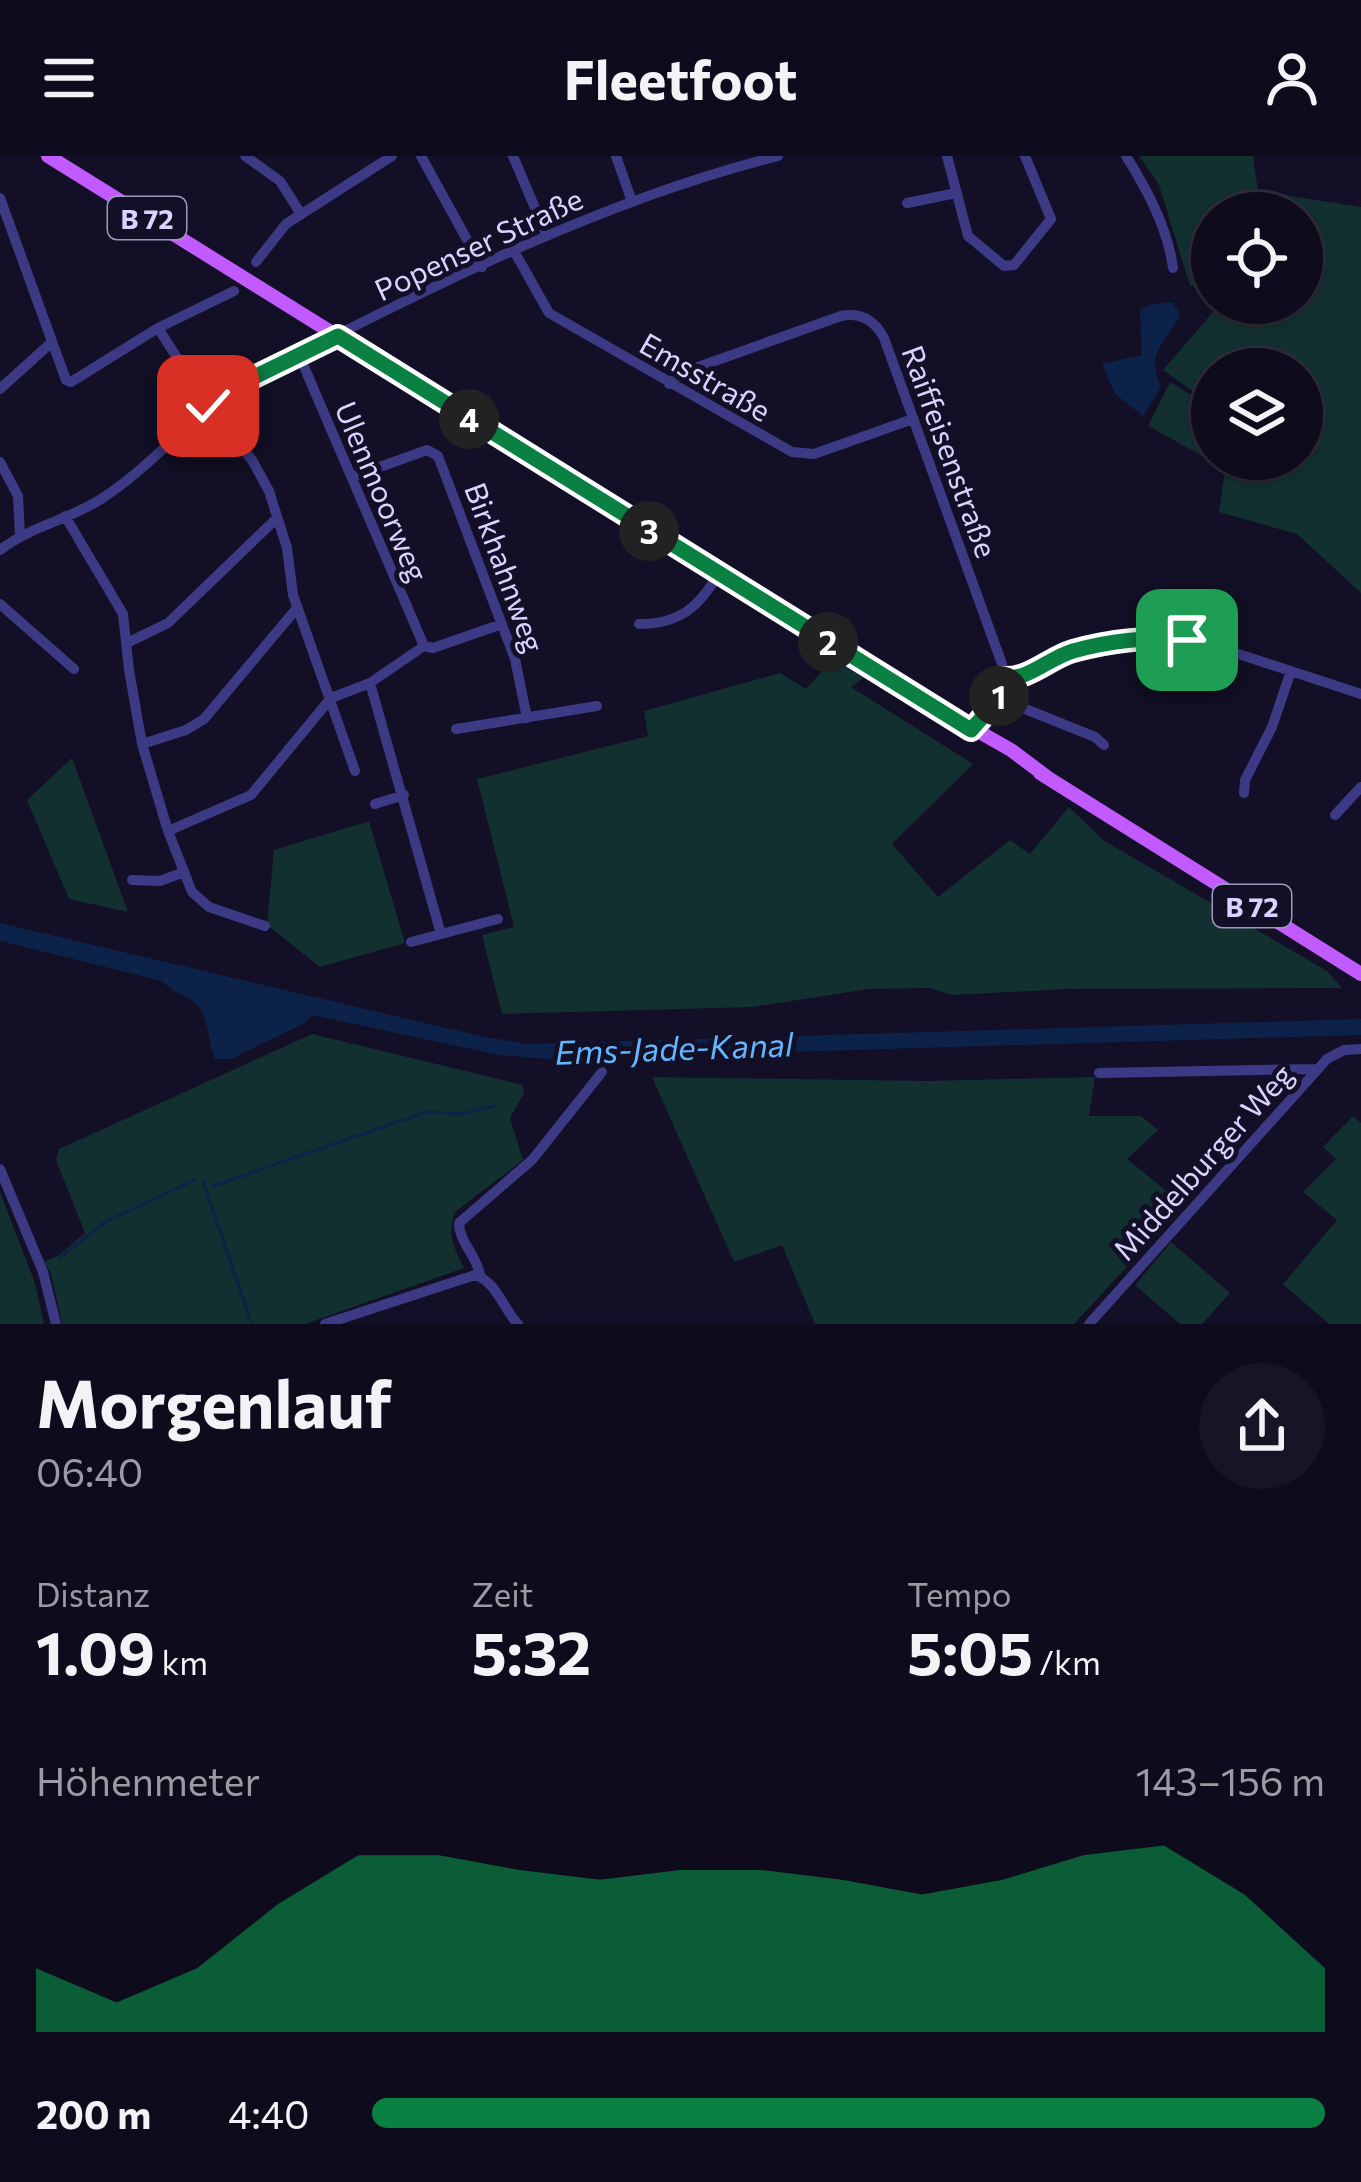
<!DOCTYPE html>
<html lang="de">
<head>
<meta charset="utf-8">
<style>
  :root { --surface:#0e0b1c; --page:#171425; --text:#f1f3f6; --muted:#9b9ba3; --line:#2e2b3b; --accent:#0b8043 }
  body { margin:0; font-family:Commissioner,sans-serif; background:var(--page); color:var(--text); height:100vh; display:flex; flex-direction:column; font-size:45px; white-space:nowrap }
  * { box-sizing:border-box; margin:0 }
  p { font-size:39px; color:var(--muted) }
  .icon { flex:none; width:66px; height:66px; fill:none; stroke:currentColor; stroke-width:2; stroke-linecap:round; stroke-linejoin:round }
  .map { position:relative; height:1168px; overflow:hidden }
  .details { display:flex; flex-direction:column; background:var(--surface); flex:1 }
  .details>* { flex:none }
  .buttons { position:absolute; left:1191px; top:36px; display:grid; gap:24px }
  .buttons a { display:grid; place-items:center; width:132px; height:132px; border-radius:50%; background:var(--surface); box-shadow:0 3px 9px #0004,0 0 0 3px var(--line); font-size:60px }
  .pin { position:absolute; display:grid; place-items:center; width:102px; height:102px; color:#fff; margin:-51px; border-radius:24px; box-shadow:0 6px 18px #0006 }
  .km { position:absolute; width:60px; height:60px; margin:-30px; border-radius:50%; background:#222; color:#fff; font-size:33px; line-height:60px; text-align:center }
  .round { display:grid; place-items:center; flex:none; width:126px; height:126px; border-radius:63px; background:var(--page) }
  .head { display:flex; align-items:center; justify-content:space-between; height:204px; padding:0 36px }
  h1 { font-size:66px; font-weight:700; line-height:90px }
  .stats { display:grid; grid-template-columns:repeat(3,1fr); gap:18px; height:204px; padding:12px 36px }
  .stats div { display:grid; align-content:center }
  .stats b { font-size:60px; font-weight:700 }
  .stats small { font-size:33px; font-weight:400 }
  .stats p { font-size:33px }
  .chart { height:336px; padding:24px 36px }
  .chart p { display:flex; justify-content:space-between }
  .chart svg { width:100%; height:216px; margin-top:12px; fill:var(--accent); opacity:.7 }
  ul { padding:0 36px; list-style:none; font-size:39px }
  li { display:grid; grid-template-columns:192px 144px 1fr; align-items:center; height:90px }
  li i { height:30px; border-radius:15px; background:var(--accent) }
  header { display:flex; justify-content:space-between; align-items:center; height:156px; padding:0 36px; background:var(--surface); font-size:54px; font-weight:700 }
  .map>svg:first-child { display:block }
  .green { fill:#12302f }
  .water { fill:#0c2248 }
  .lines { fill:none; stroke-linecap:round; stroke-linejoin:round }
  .stream { stroke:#0c2248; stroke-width:3 }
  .minor { stroke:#3d3a85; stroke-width:10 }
  .major { stroke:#c25bff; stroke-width:14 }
  .route-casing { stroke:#fff; stroke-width:24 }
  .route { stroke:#0b8043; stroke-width:15 }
  .labels { text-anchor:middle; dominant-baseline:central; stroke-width:10; stroke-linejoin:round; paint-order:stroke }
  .shield { fill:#130f26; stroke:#9e99be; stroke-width:3 }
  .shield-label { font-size:27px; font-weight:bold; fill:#d9d4ff }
  .street-label { font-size:30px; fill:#d9d4ff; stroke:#130f26 }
  .water-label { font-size:33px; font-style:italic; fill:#62b6ff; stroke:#130f26 }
</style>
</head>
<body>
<header><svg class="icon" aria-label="menu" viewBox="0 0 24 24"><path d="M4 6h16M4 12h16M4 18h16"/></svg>Fleetfoot<svg class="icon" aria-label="person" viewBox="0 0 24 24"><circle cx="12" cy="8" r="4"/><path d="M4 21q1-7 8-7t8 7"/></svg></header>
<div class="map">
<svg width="1361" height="1168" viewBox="0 0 1361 1168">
  <rect width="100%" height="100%" fill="#130f26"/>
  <path class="green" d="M1139 0H1253L1258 35 1361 51V437L1297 378 1219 356 1227 303H1302V213H1212V249L1163 214 1213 156 1235 147H1302V57H1212V131L1190 130 1159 29Z
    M1170 226 1212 252V303H1219L1217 308 1148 270Z
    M834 502 866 520 851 531 973 608 892 688 938 741 1010 684 1030 698 1069 651 1103 684 1327 815 1342 832 1066 833 952 839 930 832 869 833 752 851 502 858 482 779 514 771 477 623 648 580 644 555 780 517 806 533Z
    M72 602 128 756 69 743 27 644Z
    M369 665 405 787 320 811 267 769 274 694Z
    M312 878 523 929 524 937 510 962 523 1004 456 1055C446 1075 454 1093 464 1112L305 1168H62L51 1117 44 1106 59 1099 85 1077 56 1004 59 993Z
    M652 921 927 925 1095 921 1089 960H1141L1158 974 1127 1003 1184 1049 1074 1168H815L782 1089 734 1106Z
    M1353 960 1361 967V1168H1329L1283 1128 1337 1064 1303 1036 1336 1003 1323 991Z
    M0 1036 35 1127 44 1168H0Z
    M1171 1086 1230 1137 1202 1168H1180L1135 1129Z"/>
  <path class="water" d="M1173 146 1180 159C1164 191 1146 193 1161 231L1143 260 1115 238 1102 208 1142 199 1140 154 1152 148Z
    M0 767 480 880 527 888 1361 863V879L547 903 499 899 312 859 305 867 231 903H215C207 884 210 862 195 847 185 838 172 836 162 825L0 785Z"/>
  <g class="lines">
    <path class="stream" d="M203 1025 251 1166
      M213 1030 426 956 463 958 494 950
      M58 1103 105 1066 195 1024"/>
    <path class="minor" d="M245 0 280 25 301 58
      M421 0 482 111
      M513 0 546 78
      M616 0 631 43
      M947 0 968 80 1004 110 1014 109 1051 63 1025 0
      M1126 0C1147 33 1168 72 1173 112
      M0 42 66 224 71 226 158 172 234 135
      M907 47 956 37
      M514 95 549 157 792 296 814 298 913 263
      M256 106 286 68 392 0
      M158 172 208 250 252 304 269 335 287 392 293 439 355 615
      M299 199 424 490
      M669 228 684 216 841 160C861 156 875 165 884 182L1002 508C1005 534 994 557 980 579
      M0 233 52 186
      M0 306 18 340 20 380
      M352 321 427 294 438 300 515 503 527 562
      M65 360 123 458 129 514 142 588 168 675 192 736 209 751 265 770
      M0 394C31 370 69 364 101 343 151 311 190 262 240 228 414 140 588 48 778 0
      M0 448 74 513
      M639 468C680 468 699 451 719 417
      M129 486 168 467 277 362
      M1003 522H1018L1075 494 1163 481 1202 486 1361 538
      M370 527 441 778
      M998 542 1095 581 1104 589
      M456 573 597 550
      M142 588 186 574 204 563 297 452
      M1244 637 1245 624 1272 571 1291 515
      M375 648 404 639
      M1335 659 1361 631
      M168 675 251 639 331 542 370 527 424 490 433 492 502 468
      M132 724 160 725 184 716
      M411 786 498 763
      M1099 917 1317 913
      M0 1013 43 1116 56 1168
      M480 1119C477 1100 459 1086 459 1067L532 1004 602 916
      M325 1168 475 1119C497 1126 503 1153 518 1168
      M1089 1168 1327 903 1344 894 1361 893"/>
    <path class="major" d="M48 0 904 533 1011 594 1047 621
      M1040 617 1361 818"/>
  </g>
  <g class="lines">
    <g class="route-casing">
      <path id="route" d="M208 250 240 228 338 180 971 574 996 546 1003 522C1029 524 1049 502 1073 495 1109 485 1151 480 1187 484"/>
    </g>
    <use href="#route" class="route"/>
  </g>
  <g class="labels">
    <g class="shield">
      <rect x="108" y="41" width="78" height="42" rx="9"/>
      <rect x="1213" y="729" width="78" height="42" rx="9"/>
    </g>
    <g class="shield-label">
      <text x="147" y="62">B 72</text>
      <text x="1252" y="750">B 72</text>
    </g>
    <g class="street-label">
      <text transform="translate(478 87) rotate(-25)">Popenser Straße</text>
      <text transform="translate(706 220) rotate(30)">Emsstraße</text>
      <text transform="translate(951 295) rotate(70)">Raiffeisenstraße</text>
      <text transform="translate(383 335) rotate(67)">Ulenmoorweg</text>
      <text transform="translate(506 411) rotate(70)">Birkhahnweg</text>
      <text transform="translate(1202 1005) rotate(-48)">Middelburger Weg</text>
    </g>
    <g class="water-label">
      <text transform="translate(674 891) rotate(-2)">Ems-Jade-Kanal</text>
    </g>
  </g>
</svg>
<div class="buttons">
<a><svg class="icon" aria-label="locate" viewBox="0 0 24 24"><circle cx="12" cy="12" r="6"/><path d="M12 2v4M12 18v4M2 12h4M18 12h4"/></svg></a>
<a><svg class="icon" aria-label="layers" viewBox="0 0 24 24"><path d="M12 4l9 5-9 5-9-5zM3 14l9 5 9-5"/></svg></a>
</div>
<div class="pin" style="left:1187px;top:484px;background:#1e9e55"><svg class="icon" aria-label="arrive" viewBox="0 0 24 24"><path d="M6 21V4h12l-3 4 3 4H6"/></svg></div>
<div class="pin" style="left:208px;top:250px;background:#d93025"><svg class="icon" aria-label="check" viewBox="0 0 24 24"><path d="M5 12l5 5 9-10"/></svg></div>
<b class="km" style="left:999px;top:540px">1</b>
<b class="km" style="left:828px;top:486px">2</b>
<b class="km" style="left:649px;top:375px">3</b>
<b class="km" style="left:469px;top:263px">4</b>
</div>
<section class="details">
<div class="head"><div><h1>Morgenlauf</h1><p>06:40</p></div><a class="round"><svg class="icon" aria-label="share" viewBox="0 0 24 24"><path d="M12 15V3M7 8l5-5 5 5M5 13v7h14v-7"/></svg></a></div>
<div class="stats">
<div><p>Distanz</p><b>1.09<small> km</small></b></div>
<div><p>Zeit</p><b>5:32</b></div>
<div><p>Tempo</p><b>5:05<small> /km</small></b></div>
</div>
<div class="chart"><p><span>Höhenmeter</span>143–156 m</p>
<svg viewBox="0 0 160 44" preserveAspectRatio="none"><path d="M0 44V31L10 38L20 31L30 18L40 8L50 8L60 11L70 13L80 11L90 11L100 13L110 16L120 13L130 8L140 6L150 16L160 31V44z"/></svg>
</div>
<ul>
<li><b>200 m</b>4:40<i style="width:100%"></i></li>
</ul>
</section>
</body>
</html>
